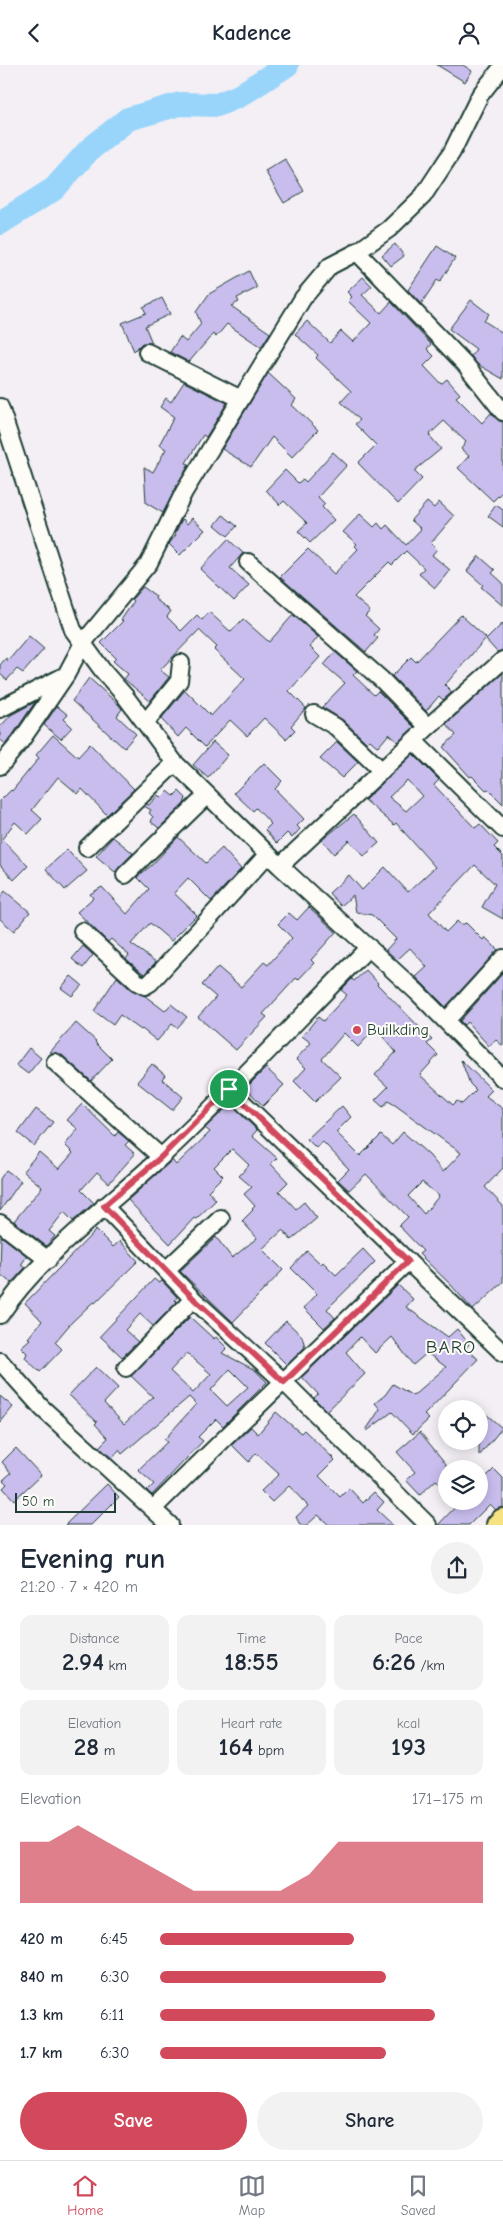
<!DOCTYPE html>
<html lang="en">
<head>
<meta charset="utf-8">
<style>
  :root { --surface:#fff; --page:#f2f2f3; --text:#1f2937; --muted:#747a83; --line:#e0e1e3; --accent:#d1495b }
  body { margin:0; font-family:"Comic Neue",sans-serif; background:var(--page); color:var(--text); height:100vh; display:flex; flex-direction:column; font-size:19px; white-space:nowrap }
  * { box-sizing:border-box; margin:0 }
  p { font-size:16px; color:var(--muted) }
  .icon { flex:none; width:28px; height:28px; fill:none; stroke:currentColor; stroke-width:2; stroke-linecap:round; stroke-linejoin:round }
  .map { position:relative; height:1460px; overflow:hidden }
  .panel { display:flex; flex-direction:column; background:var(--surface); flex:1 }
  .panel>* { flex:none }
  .buttons { position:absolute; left:438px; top:1335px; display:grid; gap:10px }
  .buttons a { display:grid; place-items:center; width:50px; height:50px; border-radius:50%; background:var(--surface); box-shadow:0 2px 12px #0003; font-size:25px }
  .scale { position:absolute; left:15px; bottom:12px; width:101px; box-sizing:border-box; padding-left:5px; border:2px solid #1f3d34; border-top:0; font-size:14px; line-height:18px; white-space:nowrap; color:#1f3d34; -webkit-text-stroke:4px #fdfcf7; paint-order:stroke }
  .pin { position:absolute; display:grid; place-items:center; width:42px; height:42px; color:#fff; margin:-21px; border:2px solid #fff; border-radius:50%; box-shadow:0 1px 5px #0007 }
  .round { display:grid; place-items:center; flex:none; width:52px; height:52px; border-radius:26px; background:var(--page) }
  .summary { display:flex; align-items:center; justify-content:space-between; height:85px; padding:0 20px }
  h1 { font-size:28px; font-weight:800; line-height:38px }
  .stats { display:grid; grid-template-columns:repeat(3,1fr); gap:8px; height:85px; padding:5px 20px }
  .stats div { display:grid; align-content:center; border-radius:12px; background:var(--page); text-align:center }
  .stats b { font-size:25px; font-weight:800 }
  .stats small { font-size:14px; font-weight:400 }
  .stats p { font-size:14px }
  .chart { height:140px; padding:10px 20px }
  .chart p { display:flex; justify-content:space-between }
  .chart svg { width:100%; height:90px; margin-top:5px; fill:var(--accent); opacity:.7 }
  .button { display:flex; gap:10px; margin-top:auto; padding:10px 20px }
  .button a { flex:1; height:58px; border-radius:30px; background:var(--accent); color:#fff; font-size:20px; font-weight:800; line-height:58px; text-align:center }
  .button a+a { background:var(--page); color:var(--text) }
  ul { padding:0 20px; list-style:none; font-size:16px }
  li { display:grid; grid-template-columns:80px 60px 1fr; align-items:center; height:38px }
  li i { height:12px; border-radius:6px; background:var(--accent) }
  header { display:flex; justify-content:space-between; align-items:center; height:65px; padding:0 20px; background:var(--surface); font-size:22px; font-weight:800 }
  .tabs { display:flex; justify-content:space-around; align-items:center; height:70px; border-top:1px solid var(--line); background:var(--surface); font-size:14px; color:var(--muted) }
  .tabs a { display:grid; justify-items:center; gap:2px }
  .tabs .on { color:var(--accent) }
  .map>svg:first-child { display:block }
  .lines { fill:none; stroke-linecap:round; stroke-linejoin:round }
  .river { stroke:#99d5fa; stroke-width:24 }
  .building { fill:#c9bdee; stroke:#1f3d34; fill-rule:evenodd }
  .minor-casing { stroke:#1f3d34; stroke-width:20 }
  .highway-casing { stroke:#1f3d34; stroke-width:28 }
  .minor { stroke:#fdfcf7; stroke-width:16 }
  .highway { stroke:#f7e281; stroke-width:24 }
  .route-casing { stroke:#fff; stroke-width:10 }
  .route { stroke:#d1495b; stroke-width:6 }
  .poi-dot { fill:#d1495b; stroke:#fdfcf7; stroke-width:2 }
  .labels { text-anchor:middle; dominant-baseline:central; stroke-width:4; stroke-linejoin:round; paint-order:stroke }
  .poi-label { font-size:16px; fill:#1f3d34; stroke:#fdfcf7; text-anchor:start }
  .quarter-label { font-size:19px; letter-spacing:1px; fill:#1f3d34; stroke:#fdfcf7 }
</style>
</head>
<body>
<header><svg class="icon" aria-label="back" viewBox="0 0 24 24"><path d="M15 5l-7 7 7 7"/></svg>Kadence<svg class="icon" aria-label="person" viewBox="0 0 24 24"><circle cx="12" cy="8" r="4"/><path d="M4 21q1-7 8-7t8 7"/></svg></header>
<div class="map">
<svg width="503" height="1460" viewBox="0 0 503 1460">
  <rect width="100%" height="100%" fill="#f3eff5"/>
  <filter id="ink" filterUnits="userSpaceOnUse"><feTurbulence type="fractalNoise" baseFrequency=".02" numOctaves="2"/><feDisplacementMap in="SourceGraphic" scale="10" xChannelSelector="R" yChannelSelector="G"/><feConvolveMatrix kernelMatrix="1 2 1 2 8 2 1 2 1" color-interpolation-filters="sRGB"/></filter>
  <g filter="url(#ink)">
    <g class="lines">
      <path class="river" d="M0 158 54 124 89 85 128 54 180 39 217 40 239 31 287 0"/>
    </g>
    <path class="building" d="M437 0H463L472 6 465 17Z
      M285 94 304 126 284 138 265 106Z
      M395 179 404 191 391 201 382 190Z
      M437 181 455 193 440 217 437 215 421 239 408 225Z
      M249 206 257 223 237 233 239 237 231 241 270 268 261 282 227 259 216 272 213 269 189 297 170 287 180 272 186 277 201 259 196 247 209 229Z
      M363 212 372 221 362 230 381 248 391 237 431 279 427 284 434 291 424 301 441 319 447 314 460 329 456 332 482 358 491 348 499 356 503 357V426L493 436 458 403 469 391 461 384 466 377 444 356 429 370 441 384 414 406 422 414 398 439 358 398 376 380 355 359 360 355 341 337 351 326 316 293 318 290 295 269 307 256 330 278 341 266 353 277 371 258 348 236 352 232 347 227Z
      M162 233 170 249 145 261 152 278H142L134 286 122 258 146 248 143 242Z
      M471 235 489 249 484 256 503 268V314L477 299 471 291 476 284 449 264Z
      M268 308 296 334 292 340 318 365 292 392 272 372 251 402 222 384Z
      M184 317 227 338 206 372 203 370 186 398 189 399 163 448 146 438 144 402 153 407 166 384 159 380 174 352 160 342 166 333 171 337Z
      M333 387 347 400 318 432 325 439 322 442 334 455 310 478 298 466 307 458 284 436 280 440 266 425 285 405 298 418 303 414 306 417Z
      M427 437 434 443 439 437 454 451 431 478 437 484 432 490 450 505 435 523 419 509 424 503 406 486 392 500 389 497 354 532 370 546 365 551 379 564 374 570 378 573 366 587 280 512 308 484 334 509 358 484 355 481 357 479 343 467 360 449 374 462 378 458 383 464 387 460 406 480 421 464 411 455Z
      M496 440 503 445V462L488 451Z
      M223 450 237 461 228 471 215 460Z
      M192 453 205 465 180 490 169 479 176 470 175 469 181 456 183 454 187 459Z
      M228 474 243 488 230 503 249 520 234 536 200 504Z
      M479 491 495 505 492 508 503 518V541L481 522 483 520 467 506Z
      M143 522 156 531 155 534 171 546 167 552 181 566 197 550 202 555 209 547 231 567 243 554 269 577 293 550 318 572 310 582 320 592 289 626 306 643 291 661 295 665 286 674 264 653 247 671 230 655 205 682 186 663 178 672 161 654 185 625 211 651 245 614 214 585 217 582 199 565 160 605 169 612 150 636 124 614 128 609 113 596 116 593 101 578 123 556 121 555 134 536 132 534Z
      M461 550 486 573 445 620 452 627 443 635 439 631 426 646 392 611 411 592 416 597Z
      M503 558V585L497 587 486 575Z
      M29 571 44 584 23 608 17 604 7 615 0 609V600L6 593 8 596Z
      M335 587 357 606 353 610 374 630 378 626 414 662 398 677 389 669 378 682 370 675 367 678 343 655 322 642 345 618 324 600Z
      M503 608V739L488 724 486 725 472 711 470 712 443 682 456 670 446 659Z
      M89 613 118 639 122 644 117 651 136 669 124 683 72 636Z
      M35 637 12 671 5 679 0 674V662L11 650Z
      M57 641 68 650 64 654 72 662 61 674 44 660Z
      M53 670 78 692 90 679 134 724 107 750 82 724 78 729 58 712 32 745 42 754 28 769 15 757 2 774 28 801 14 815 0 800V736L11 725 12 726 39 693 36 690Z
      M213 677 228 690 208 713 193 700Z
      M337 677 358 697 342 713 320 694Z
      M413 689 439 715 434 720 475 763 480 759 498 778 494 782 503 791V854L482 842 495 819 475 800 429 848 446 867 457 856 461 860 466 858 483 875 485 872 498 885 446 942 416 912 427 902 410 883 397 895 386 885 396 874 372 850 356 847 353 830 341 841 329 828 349 810 362 825 385 802 408 827 435 802 396 758 394 760 365 735ZM407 715 422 731 406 746 389 732Z
      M264 698 282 716 275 724 304 754 297 761 300 764 292 773 287 768 277 778 265 765 271 759 256 743 253 746 234 728Z
      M168 726 174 731 179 726 186 733 184 739 159 763 151 757 153 752 149 748 151 745 144 741 147 739 149 740 158 730 161 733Z
      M354 749 379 778 364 791 349 775 334 789 322 775Z
      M113 772 133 788 115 807 96 791Z
      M178 772 206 798 222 783 241 804 211 836 188 813 174 828 197 850 171 876 150 858 131 879 156 897 144 909 126 894 129 890 111 874 108 877 77 847 93 833 90 829 102 822 127 849 149 824 137 812 152 800Z
      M67 785 87 806 65 825 46 804Z
      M5 826 30 847 14 866 0 854V833Z
      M309 842 336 867 311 895 314 898 298 915 296 913 263 949 267 952 236 985 198 952 216 932 202 920 218 902 241 922 264 897 268 900 292 873 278 859 289 848 297 855Z
      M83 881 93 890 83 903 72 894Z
      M366 905 378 918 377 919 432 975 427 979 438 990 420 1010 453 1040 457 1036 462 1039 476 1025 470 1019 461 995 492 1025 486 1031 503 1044V1103L485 1122 503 1141V1217L473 1245 451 1220 419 1189 423 1186 399 1161 408 1152 366 1109 349 1125 338 1115 349 1104 323 1077 316 1083 307 1074 342 1041 351 1052 336 1067 360 1091 381 1070 392 1080 403 1067 429 1090 443 1107 461 1088 395 1040 388 1036 383 1042 375 1035 388 1022 375 1010 396 987 377 965 375 964 358 982 344 968 322 994 341 1012 315 1037 294 1016 306 1003 296 994 311 978 302 971 318 952 323 956 347 930 341 925 352 914 354 916ZM422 1117 439 1131 424 1149 408 1131Z
      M503 908V981L496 975 489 981 467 957 464 960 460 956Z
      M71 911 82 920 72 931 61 923Z
      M117 912 130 924 145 931 165 946 171 939 187 952 177 963 172 959 157 976 142 964 141 965 120 950 113 960 94 946Z
      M76 958 96 976 95 977 112 994 91 1016 62 990 50 987Z
      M29 983 41 993 28 1009 16 1000Z
      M152 999 165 1010 162 1014 183 1032 172 1045 137 1017Z
      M266 1003 284 1020 263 1041 246 1023Z
      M82 1039 115 1071 118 1067 129 1076 125 1080 135 1089 109 1118 97 1107 81 1125 94 1138 73 1156 64 1147 49 1166 55 1171 46 1181 14 1156 42 1122 23 1106 39 1087 59 1104 73 1088 65 1080 78 1064 67 1055Z
      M230 1039 257 1065 252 1071 277 1093 271 1099 288 1117 279 1126 296 1144 304 1137 317 1153 291 1175 283 1165 262 1184 283 1205 233 1257 180 1206 216 1172 232 1193 257 1173 242 1156 253 1145 252 1144 255 1141 244 1129 252 1122 239 1111 249 1100 232 1084 214 1102 223 1111 208 1126 216 1135 196 1154 194 1153 170 1179 128 1135 172 1095 176 1100 210 1067 205 1063Z
      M36 1044 53 1057 34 1081 18 1068Z
      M6 1105 21 1116 0 1146V1114Z
      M96 1165 113 1182 120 1176 138 1196 95 1238 93 1237 71 1258 55 1277 62 1284 40 1307 25 1293 27 1288 21 1282 30 1274 28 1273 42 1256 25 1238Z
      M1 1171 27 1191 21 1200 25 1203 11 1218 0 1209Z
      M363 1184 375 1197 327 1244 335 1253 324 1263 304 1243 317 1229 291 1203 307 1186 321 1199 323 1197 336 1210Z
      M154 1214 159 1218 162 1216 177 1232 175 1235 177 1237 153 1261 140 1249 125 1265 138 1277 122 1292 100 1271Z
      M398 1220 413 1234 406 1242 448 1272 457 1264 469 1279 466 1283 478 1294 424 1350 429 1354 413 1369 392 1347 367 1366 366 1365 380 1344 375 1338 385 1330 393 1319 413 1331 446 1302 427 1288 413 1300 392 1272 375 1288 360 1272 346 1287 365 1309 327 1346 314 1333 318 1329 302 1312Z
      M190 1252 214 1274 216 1272 227 1283 222 1288 255 1305 267 1317 223 1361 216 1354 198 1372 203 1376 152 1430 147 1426 154 1419 138 1405 167 1377 164 1375 196 1339 189 1332 122 1389 119 1385 112 1393 99 1382 108 1373 95 1359 97 1357 69 1330 96 1302 118 1323 104 1338 124 1359 153 1332 131 1311ZM187 1288 211 1309 193 1328 170 1306ZM230 1304 248 1322 227 1341 211 1325Z
      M286 1256 302 1271 305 1282 287 1300 265 1278Z
      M0 1331 13 1342 0 1358Z
      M479 1343 502 1363 479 1391Z
      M276 1347 297 1365 301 1368 304 1365 335 1395 319 1411 340 1432 349 1423 363 1438 374 1427 384 1437 377 1445 393 1460H329L318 1450 307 1460H300L296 1452 308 1441 289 1421 272 1437 261 1426 279 1409 256 1388 249 1397 232 1380 251 1362 258 1369Z
      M420 1367 446 1399V1425L436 1415 420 1430 406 1415 415 1407 397 1387Z
      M16 1383 41 1410 14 1435 3 1423 7 1419 3 1415 11 1408 2 1397Z
      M494 1404 503 1413V1443L496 1445 490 1439 469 1460H438L461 1436H479V1419Z
      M107 1419 119 1432 91 1460H65Z"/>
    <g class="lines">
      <g class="minor-casing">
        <path id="minor" d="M357 187 465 299 503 347
          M147 287 241 334
          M0 342 73 565 103 606 125 631 175 698 280 801 418 928 503 1014
          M248 497 382 615 428 662
          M0 644 62 612
          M314 649 336 662 382 706
          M145 658 179 616 181 598
          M414 676 503 764
          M0 701 20 677 66 610 83 578 149 498 184 427 303 233 330 201 357 187 389 164 423 131 452 87 480 30 503 1
          M87 783 175 698
          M280 801 428 662 503 595
          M125 810 207 730
          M82 866 137 917 145 921 150 918 268 789
          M446 956 503 893
          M55 997 161 1092
          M229 1024 503 1288
          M104 1141 193 1234 284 1317 428 1460
          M0 1158 48 1195
          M166 1205 221 1153
          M0 1250C40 1190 109 1141 161 1092 233 1025 300 952 369 882
          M0 1296 42 1343 170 1460
          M126 1303 193 1234
          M153 1444C237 1360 323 1279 408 1196"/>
      </g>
      <g class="highway-casing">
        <path id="highway" d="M499 1460 503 1456"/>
      </g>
      <use href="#minor" class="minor"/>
      <use href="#highway" class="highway"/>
    </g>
  </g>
  <g class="lines" filter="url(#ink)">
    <g class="route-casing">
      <path id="route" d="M229 1024 408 1196 284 1317 194 1234 104 1141 161 1092Z"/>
    </g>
    <use href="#route" class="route"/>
  </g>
  <circle class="poi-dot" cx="357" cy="965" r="5"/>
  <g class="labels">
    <g class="poi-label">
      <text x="367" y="965">Builkding</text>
    </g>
    <g class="quarter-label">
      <text x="451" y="1282">BARO</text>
    </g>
  </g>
</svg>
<div class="buttons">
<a><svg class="icon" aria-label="locate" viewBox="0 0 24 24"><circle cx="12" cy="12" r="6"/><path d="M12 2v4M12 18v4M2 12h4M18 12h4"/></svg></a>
<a><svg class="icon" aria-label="layers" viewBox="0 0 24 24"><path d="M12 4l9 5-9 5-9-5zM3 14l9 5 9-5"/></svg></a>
</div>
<div class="scale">50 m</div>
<div class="pin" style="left:229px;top:1024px;background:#1e9e55"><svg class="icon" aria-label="arrive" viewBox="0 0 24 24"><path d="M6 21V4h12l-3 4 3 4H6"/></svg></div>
</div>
<section class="panel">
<div class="summary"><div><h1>Evening run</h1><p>21:20 · 7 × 420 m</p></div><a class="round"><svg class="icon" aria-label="share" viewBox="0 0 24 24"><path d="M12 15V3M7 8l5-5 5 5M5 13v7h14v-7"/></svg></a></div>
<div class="stats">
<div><p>Distance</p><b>2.94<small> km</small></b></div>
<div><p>Time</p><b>18:55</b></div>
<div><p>Pace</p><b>6:26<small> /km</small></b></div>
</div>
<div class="stats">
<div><p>Elevation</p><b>28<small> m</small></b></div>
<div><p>Heart rate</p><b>164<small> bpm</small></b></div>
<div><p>kcal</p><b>193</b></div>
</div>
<div class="chart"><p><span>Elevation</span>171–175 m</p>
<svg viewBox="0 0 160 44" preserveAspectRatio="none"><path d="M0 44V14L10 14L20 6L30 14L40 22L50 30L60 38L70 38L80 38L90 38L100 30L110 14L120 14L130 14L140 14L150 14L160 14V44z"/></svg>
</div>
<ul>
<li><b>420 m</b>6:45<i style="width:60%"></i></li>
<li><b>840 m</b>6:30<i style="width:70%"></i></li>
<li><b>1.3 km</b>6:11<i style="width:85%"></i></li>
<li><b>1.7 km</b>6:30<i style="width:70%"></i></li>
</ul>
<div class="button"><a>Save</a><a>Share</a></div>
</section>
<nav class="tabs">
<a class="on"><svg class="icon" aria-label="home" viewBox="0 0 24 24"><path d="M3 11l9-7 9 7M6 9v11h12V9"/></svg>Home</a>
<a><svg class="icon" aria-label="map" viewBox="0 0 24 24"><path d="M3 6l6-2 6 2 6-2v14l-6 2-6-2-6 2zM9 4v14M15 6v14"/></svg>Map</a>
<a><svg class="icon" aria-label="saved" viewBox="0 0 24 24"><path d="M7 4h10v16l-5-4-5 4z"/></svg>Saved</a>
</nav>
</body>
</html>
